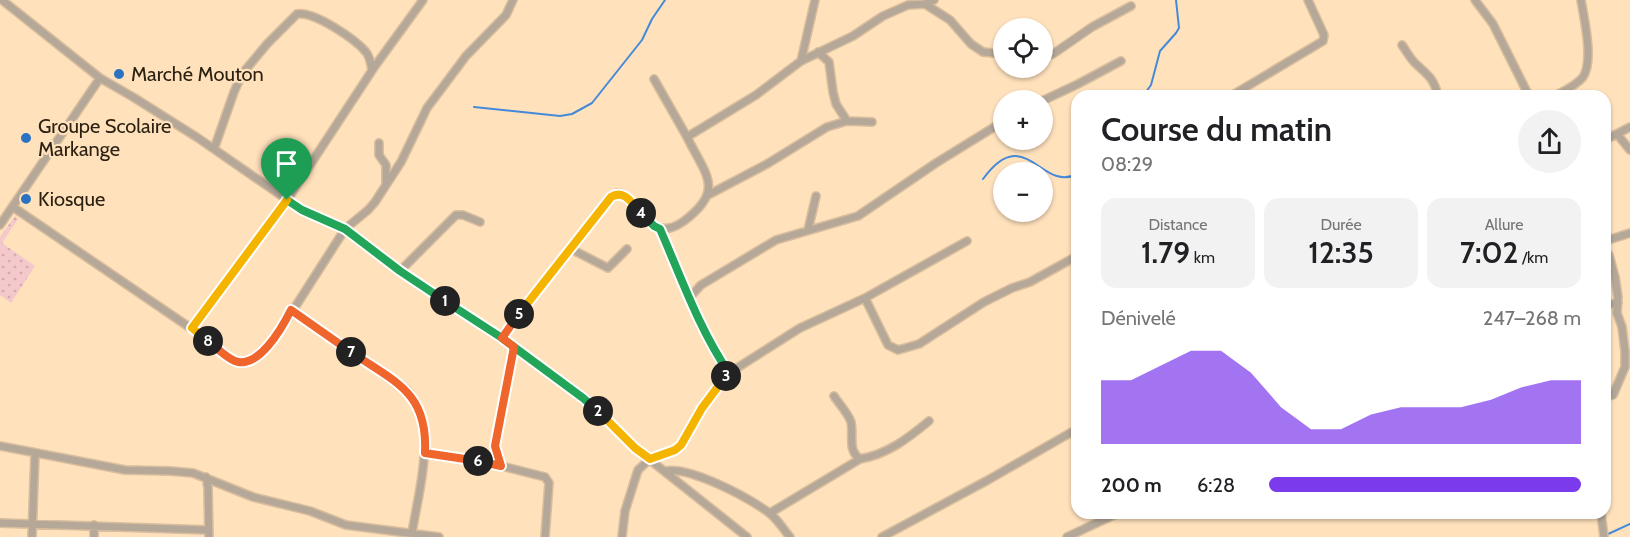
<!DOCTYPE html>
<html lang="fr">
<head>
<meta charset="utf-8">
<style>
  :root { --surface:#fff; --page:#f2f2f2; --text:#202124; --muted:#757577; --accent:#7c3aed }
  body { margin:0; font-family:Cabin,sans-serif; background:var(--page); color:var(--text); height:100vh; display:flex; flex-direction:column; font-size:22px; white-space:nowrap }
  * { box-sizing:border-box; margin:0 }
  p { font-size:20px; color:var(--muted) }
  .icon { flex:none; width:33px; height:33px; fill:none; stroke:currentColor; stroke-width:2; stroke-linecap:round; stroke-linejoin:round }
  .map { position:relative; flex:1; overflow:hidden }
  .panel { position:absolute; left:1071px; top:90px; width:540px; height:429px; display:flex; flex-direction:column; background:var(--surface); border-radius:18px; box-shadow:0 2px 4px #0004 }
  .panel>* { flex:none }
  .buttons { position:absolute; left:993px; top:18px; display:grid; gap:12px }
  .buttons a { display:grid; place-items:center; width:60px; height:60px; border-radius:50%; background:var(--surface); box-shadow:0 2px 4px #0004; font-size:30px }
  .pin { position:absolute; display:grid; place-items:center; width:51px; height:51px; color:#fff; margin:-62px -26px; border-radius:50% 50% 50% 0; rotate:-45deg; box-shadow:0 0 6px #0007 }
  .pin .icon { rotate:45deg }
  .km { position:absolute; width:30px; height:30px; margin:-15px; border-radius:50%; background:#222; color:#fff; font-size:16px; line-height:30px; text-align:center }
  .round { display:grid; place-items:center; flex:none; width:63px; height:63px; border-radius:32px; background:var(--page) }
  .headline { display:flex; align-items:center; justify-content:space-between; height:102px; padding:0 30px }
  h1 { font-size:33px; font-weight:600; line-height:45px }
  .stats { display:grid; grid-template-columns:repeat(3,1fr); gap:9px; height:102px; padding:6px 30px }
  .stats div { display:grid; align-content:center; border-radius:15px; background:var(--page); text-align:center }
  .stats b { font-size:30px; font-weight:600 }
  .stats small { font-size:16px; font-weight:400 }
  .stats p { font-size:16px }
  .chart { height:168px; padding:12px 30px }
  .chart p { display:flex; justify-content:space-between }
  .chart svg { width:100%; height:108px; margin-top:6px; fill:var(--accent); opacity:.7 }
  ul { padding:0 30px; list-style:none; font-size:20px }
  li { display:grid; grid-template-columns:96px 72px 1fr; align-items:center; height:45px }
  li i { height:15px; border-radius:8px; background:var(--accent) }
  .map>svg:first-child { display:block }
  .grass { fill:url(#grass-dots) }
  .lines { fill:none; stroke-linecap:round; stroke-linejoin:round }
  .stream { stroke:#448adb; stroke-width:2 }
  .minor-casing { stroke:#d9be9d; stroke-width:10 }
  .minor { stroke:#b5a899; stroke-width:7 }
  .split-1-casing { stroke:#fff; stroke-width:12 }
  .split-2-casing { stroke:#fff; stroke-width:12 }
  .split-3-casing { stroke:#fff; stroke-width:12 }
  .split-4-casing { stroke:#fff; stroke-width:12 }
  .split-5-casing { stroke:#fff; stroke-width:12 }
  .split-6-casing { stroke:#fff; stroke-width:12 }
  .split-7-casing { stroke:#fff; stroke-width:12 }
  .split-8-casing { stroke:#fff; stroke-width:12 }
  .split-9-casing { stroke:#fff; stroke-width:12 }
  .split-1 { stroke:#22a559; stroke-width:8 }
  .split-2 { stroke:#22a559; stroke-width:8 }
  .split-3 { stroke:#f5b400; stroke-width:8 }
  .split-4 { stroke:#22a559; stroke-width:8 }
  .split-5 { stroke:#f5b400; stroke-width:8 }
  .split-6 { stroke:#f0652b; stroke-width:8 }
  .split-7 { stroke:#f0652b; stroke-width:8 }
  .split-8 { stroke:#f0652b; stroke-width:8 }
  .split-9 { stroke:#f5b400; stroke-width:8 }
  .poi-dot { fill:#2a73c3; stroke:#ffe1bc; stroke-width:2 }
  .labels { text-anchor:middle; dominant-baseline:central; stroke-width:4.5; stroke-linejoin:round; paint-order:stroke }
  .poi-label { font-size:20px; fill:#2b2112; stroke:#ffe1bc; text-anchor:start }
</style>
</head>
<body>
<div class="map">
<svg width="1630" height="537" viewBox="0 0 1630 537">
  <defs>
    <pattern id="grass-dots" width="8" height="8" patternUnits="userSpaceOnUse" patternTransform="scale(1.5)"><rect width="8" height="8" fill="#f5c8cb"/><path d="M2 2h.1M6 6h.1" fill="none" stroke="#d2acad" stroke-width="1.8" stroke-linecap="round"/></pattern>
  </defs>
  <rect width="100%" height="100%" fill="#ffe1bc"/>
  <path class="grass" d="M15 216 18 219 2 243 35 266 11 303 0 295V237Z"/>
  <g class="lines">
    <path class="stream" d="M1143 96 1151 85 1160 51 1176 33 1179 28 1176 0
      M474 107 560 116 572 114 592 103 642 40 652 19 665 0
      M983 179C1025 121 1041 193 1077 174
      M1606 535 1630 524"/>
    <g class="minor-casing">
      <path id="minor" d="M2 0 100 78 133 97 198 138 302 210 345 229 413 280 502 338 583 398 635 448 747 537
        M1475 0 1493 24 1529 96
        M925 4 934 0
        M1402 45C1407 52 1411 60 1417 65 1429 76 1434 79 1438 96
        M818 52 829 62 833 92 836 104 847 121
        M1042 56 1053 54 1092 27 1131 6
        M801 61 815 0
        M654 79 687 137 756 95 801 61 853 36 883 16 908 5 925 4 950 20 971 44 983 52 1004 54
        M1231 96 1323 41 1324 35 1308 0
        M1555 96C1564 91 1577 85 1583 77 1594 61 1584 18 1581 0
        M1042 101 1078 84 1121 61
        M1617 134 1630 150
        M1605 140 1630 127
        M379 143V155L386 165V183
        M214 149 234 92 242 74 267 44 297 14C314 11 355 39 366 52 370 57 371 64 372 70
        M708 195 767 164 827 127 847 121 872 122
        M13 207 192 329 233 361 242 362 250 361 259 356 283 326 345 229 368 210 375 202 401 162 427 108 466 56 506 15 513 0
        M0 225 100 78
        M660 229C681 277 699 329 729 373
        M808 230 816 196
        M1605 241 1630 233
        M571 249 608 268 627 249
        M1605 251 1609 255 1615 277 1618 297 1617 313 1622 327 1625 351V367L1613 395 1605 397
        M400 271 456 215H463L480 222
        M690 297 701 285 776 240 858 216 936 163 1004 121
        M865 298 888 345 898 350 919 344 984 302 1012 288 1030 282 1077 256
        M1605 305 1618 303
        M291 311 407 390C439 429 419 487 412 533
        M192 329 287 200 375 66 423 0
        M502 338 533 295 611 197 617 193 622 194 654 226C666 231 674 228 684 221 726 190 705 174 687 137
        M834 396C839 404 848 413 851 422 854 435 847 450 860 459
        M0 446 125 470 170 471 193 473 253 497 310 511 346 525 439 537
        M425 453 486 462 545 477 549 483 545 537
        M501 466 495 446 514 347
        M665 471C690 466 747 497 768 512 777 518 783 529 790 537
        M206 477 208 488 209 537
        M770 513 860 459C888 454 907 439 929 421
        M1601 513 1604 537
        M0 523 208 530
        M94 525V537
        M32 537 35 454
        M622 537 625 511 638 470 650 459 675 450 681 445 702 408 729 373 800 328 865 298 967 241
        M882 537 988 480 1077 429
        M1067 537 1118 513"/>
    </g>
    <use href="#minor" class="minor"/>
  </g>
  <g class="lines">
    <g class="split-1-casing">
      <path id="split-1" d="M287 200 302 210 345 229 400 271 445 301"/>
    </g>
    <g class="split-2-casing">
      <path id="split-2" d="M445 301 502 338 583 398 598 411"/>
    </g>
    <g class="split-3-casing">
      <path id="split-3" d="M598 411 635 448 650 459 675 450 681 445 702 408 726 376"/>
    </g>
    <g class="split-4-casing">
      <path id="split-4" d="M641 213 654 226 660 229C681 277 699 329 729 373L726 376"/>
    </g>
    <g class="split-5-casing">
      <path id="split-5" d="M519 314 611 197C624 189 632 203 641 213"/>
    </g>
    <g class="split-6-casing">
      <path id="split-6" d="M478 461 501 466 495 446 514 347 502 338 519 314"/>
    </g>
    <g class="split-7-casing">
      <path id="split-7" d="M351 352C395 382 428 392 425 453L478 461"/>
    </g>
    <g class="split-8-casing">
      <path id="split-8" d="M208 341C216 347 225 357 235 361 258 370 282 328 291 310L351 352"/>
    </g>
    <g class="split-9-casing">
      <path id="split-9" d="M208 341 192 328 287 200"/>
    </g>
    <use href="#split-1" class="split-1"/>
    <use href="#split-2" class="split-2"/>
    <use href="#split-3" class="split-3"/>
    <use href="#split-4" class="split-4"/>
    <use href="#split-5" class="split-5"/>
    <use href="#split-6" class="split-6"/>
    <use href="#split-7" class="split-7"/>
    <use href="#split-8" class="split-8"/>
    <use href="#split-9" class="split-9"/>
  </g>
  <g class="poi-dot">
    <circle cx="119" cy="74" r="6"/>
    <circle cx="26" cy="138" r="6"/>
    <circle cx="26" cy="199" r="6"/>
  </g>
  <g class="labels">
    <g class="poi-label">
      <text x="131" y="74">Marché Mouton</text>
      <text x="38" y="126">Groupe Scolaire<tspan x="38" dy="23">Markange</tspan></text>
      <text x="38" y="199">Kiosque</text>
    </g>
  </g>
</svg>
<div class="buttons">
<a><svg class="icon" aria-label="locate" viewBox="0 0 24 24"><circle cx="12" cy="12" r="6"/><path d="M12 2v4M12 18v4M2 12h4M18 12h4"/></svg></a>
<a>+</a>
<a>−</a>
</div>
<div class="pin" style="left:287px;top:200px;background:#1e9e55"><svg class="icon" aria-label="arrive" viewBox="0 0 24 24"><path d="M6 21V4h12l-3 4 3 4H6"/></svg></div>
<b class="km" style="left:445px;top:301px">1</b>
<b class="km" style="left:598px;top:411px">2</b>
<b class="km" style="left:726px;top:376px">3</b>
<b class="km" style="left:641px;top:213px">4</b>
<b class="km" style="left:519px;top:314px">5</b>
<b class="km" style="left:478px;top:461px">6</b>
<b class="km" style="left:351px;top:352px">7</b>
<b class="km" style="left:208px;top:341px">8</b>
<section class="panel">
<div class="headline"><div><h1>Course du matin</h1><p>08:29</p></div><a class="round"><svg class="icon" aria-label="share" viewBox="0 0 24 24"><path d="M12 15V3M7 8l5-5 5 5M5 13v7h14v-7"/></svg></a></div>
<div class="stats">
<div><p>Distance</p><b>1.79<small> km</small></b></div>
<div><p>Durée</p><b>12:35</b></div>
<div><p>Allure</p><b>7:02<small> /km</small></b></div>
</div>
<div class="chart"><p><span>Dénivelé</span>247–268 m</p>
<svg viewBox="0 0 160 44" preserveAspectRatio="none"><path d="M0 44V18L10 18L20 12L30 6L40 6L50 15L60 29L70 38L80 38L90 32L100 29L110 29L120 29L130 26L140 21L150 18L160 18V44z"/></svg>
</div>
<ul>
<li><b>200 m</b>6:28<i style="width:100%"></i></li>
</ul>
</section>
</div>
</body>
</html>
